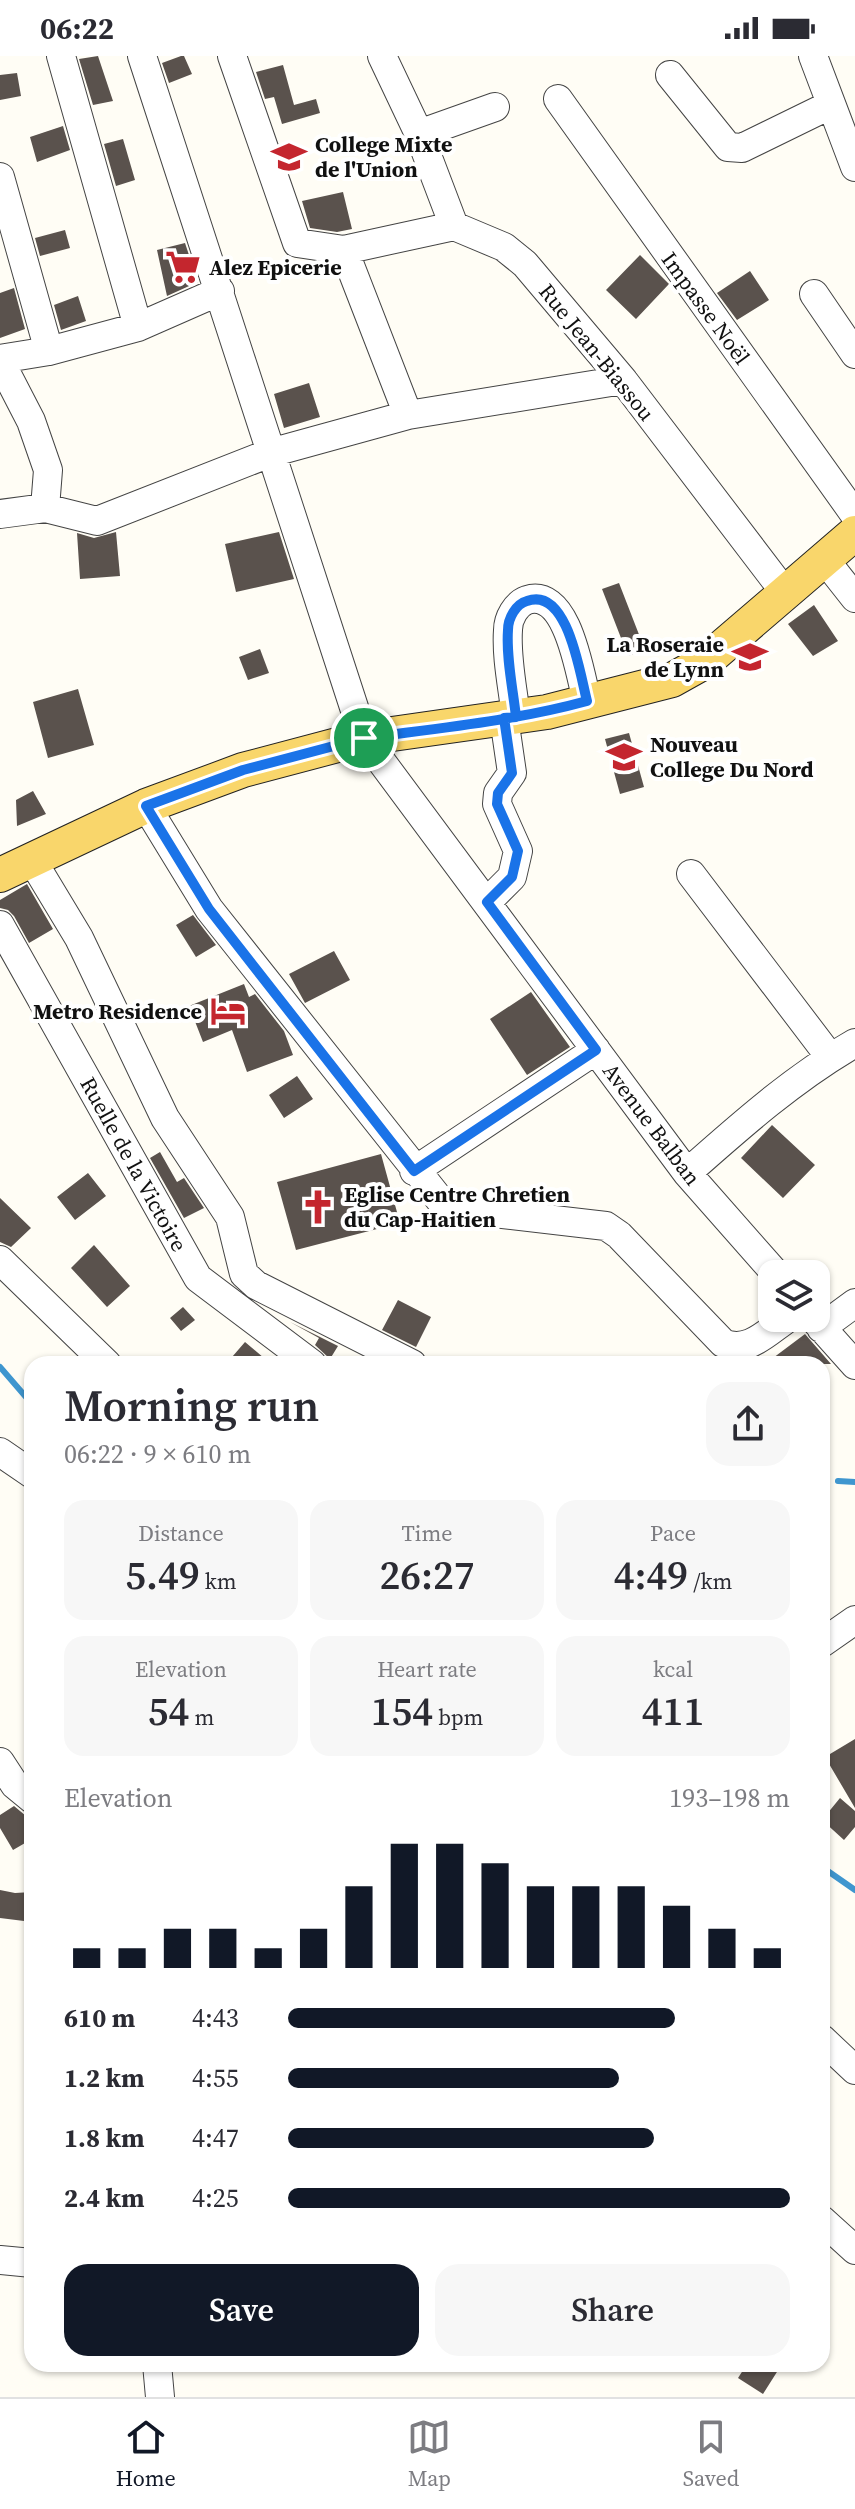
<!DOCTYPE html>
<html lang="en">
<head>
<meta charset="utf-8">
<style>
  :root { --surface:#fff; --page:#f7f7f7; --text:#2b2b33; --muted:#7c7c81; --line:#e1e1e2; --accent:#111827 }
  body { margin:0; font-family:"Source Serif 4",serif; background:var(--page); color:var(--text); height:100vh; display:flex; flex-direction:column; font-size:30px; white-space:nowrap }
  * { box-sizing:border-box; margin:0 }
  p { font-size:26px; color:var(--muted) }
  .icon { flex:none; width:44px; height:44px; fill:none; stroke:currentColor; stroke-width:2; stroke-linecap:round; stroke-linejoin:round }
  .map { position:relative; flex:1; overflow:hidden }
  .drawer { position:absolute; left:24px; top:1300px; width:806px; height:1016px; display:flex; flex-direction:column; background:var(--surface); border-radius:24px; box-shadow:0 2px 6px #0004 }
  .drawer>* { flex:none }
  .controls { position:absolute; left:758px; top:1204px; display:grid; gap:16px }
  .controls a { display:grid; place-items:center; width:72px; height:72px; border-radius:16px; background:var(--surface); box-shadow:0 2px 6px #0004; font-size:40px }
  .pin { position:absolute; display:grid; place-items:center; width:68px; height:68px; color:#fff; margin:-34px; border:4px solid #fff; border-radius:50%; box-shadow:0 2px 8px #0007 }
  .round { display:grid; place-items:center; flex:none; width:84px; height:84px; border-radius:24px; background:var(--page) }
  .head { display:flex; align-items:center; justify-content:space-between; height:136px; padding:0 40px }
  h1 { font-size:44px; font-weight:600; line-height:60px }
  .figures { display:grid; grid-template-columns:repeat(3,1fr); gap:12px; height:136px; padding:8px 40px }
  .figures div { display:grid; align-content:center; border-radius:20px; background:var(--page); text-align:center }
  .figures b { font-size:40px; font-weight:600 }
  .figures small { font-size:22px; font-weight:400 }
  .figures p { font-size:22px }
  .chart { height:224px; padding:16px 40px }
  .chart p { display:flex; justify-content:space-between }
  .chart svg { width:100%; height:144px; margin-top:8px; stroke:var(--accent); stroke-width:6 }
  .button { display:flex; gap:16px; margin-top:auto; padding:16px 40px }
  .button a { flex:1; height:92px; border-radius:24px; background:var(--accent); color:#fff; font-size:32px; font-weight:600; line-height:92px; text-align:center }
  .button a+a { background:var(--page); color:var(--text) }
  ul { padding:0 40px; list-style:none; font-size:26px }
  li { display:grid; grid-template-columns:128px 96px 1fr; align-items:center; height:60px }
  li i { height:20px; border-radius:10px; background:var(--accent) }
  .status { display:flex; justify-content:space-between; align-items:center; height:56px; padding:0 40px; background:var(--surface); direction:ltr }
  .status svg { height:22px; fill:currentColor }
  .tabs { display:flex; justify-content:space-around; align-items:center; height:112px; border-top:2px solid var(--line); background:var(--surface); font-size:22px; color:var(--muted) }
  .tabs a { display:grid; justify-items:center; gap:4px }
  .tabs .selected { color:var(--accent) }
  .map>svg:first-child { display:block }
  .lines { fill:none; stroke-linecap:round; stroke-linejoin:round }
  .stream { stroke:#3f96cf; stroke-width:6 }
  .building { fill:#5a524d }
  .minor-casing { stroke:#444; stroke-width:30 }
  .major-casing { stroke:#222; stroke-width:36 }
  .minor { stroke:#fff; stroke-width:28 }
  .major { stroke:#f9d66b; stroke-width:34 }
  .route-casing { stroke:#fff; stroke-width:16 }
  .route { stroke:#1a73e8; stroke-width:10 }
  .labels { text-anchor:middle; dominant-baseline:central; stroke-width:8; stroke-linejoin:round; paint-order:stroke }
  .poi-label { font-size:22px; font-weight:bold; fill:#111; stroke:#fff; text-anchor:start }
  .street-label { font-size:22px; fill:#111; stroke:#fff }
</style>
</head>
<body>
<div class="status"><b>06:22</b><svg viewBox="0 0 49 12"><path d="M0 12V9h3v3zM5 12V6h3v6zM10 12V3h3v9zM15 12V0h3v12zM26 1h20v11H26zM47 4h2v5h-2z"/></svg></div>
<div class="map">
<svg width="855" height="2341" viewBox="0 0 855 2341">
  <rect width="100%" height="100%" fill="#fffdf5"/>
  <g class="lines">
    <path class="stream" d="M0 1311 32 1348
      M838 1425 855 1426
      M822 1811 855 1834"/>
  </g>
  <path class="building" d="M98 0 113 45 93 49 79 3Z
    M181 0H184L192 18 169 27 162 7Z
    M283 9 294 49 316 43 320 57 282 68 274 41 265 43 256 16Z
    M17 17 21 40 0 44V19Z
    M63 70 70 94 37 106 30 81Z
    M123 83 135 124 116 130 104 88Z
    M343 136 352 173 337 176 310 172 302 145Z
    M65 174 70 192 40 200 35 182Z
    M185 187 198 226 167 240 157 194Z
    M640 199 669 228 636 263 606 234Z
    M750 215 769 244 737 264 717 237Z
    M14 232 25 273 0 282V237Z
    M78 240 86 265 61 274 54 249Z
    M309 327 320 361 284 372 274 338Z
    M116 476 120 520 80 523 77 477 94 482Z
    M279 476 294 523 236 536 225 488Z
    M619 527 645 594 628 600 602 533Z
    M814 549 838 585 813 600 788 568Z
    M260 593 269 617 248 624 239 601Z
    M78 633 94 689 48 702 33 646Z
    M629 677 644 731 620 738 605 683Z
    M33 735 46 758 17 770 16 744Z
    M27 828 53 873 29 887 14 860 8 854 0 852V844Z
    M193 859 216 889 196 901 176 869Z
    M334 895 350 924 305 947 289 918Z
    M244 928 249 941 255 938 284 975 293 999 247 1016 232 974 203 986 189 950Z
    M531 936 570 991 527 1019 490 963Z
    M297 1020 313 1043 284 1062 269 1039Z
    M772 1069 815 1109 783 1142 741 1102Z
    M160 1096 177 1126 184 1122 204 1152 184 1162 150 1102Z
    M381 1098 400 1167 296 1194 277 1126Z
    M88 1117 106 1140 75 1164 57 1141Z
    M0 1142 31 1172 11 1191 0 1186Z
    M94 1189 130 1230 107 1251 71 1212Z
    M398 1244 431 1261 416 1291 382 1274Z
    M183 1251 195 1264 181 1275 170 1262Z
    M290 1266 338 1290 330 1303 315 1289 319 1282Z
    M805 1278 831 1308H765Z
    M245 1286 271 1308H226Z
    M855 1683V1752L825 1701Z
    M840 1742 855 1755V1771L844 1784 822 1764Z
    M14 1750 32 1765V1783L13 1794 0 1772V1759Z
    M0 1834 15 1837 32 1836V1866L0 1862Z
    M747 2308H782L763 2338 738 2322Z"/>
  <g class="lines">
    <g class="minor-casing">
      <path id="minor" d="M61 0 138 271
        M142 0 364 682 687 1117 776 1218
        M232 0 297 187 344 194 454 170 504 191 525 208 623 324 786 538
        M382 0 419 78 454 170
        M813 0 855 111
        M670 19 728 91 742 92 830 49
        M558 43 855 459
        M419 78 495 51
        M0 121 49 295
        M814 238 855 298
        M0 303 49 295 138 271 220 235
        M0 305 31 365 48 414 45 452
        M408 359 623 324
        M0 458 45 452 97 465 270 397 408 359 344 194
        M825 504 855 542
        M516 661C513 633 506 602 508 574 508 562 516 548 527 544 568 531 580 619 587 645
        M146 750 209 853 440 1144 476 1155 606 1170 619 1179 723 1287C748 1298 767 1276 788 1262
        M32 804 79 882 165 1062 230 1161 244 1218 256 1229 412 1308
        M691 818 830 1001
        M487 846 512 821 518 795 497 748 498 737 512 717 504 662
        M0 869 198 1222 312 1308
        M414 1115 596 994
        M687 1117C740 1070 794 1022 855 987
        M0 1204 107 1308
        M813 1262 855 1309
        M821 1272 855 1247
        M0 1396 32 1418
        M822 1587 855 1564
        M0 1706 15 1729 32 1743
        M822 1983 855 2014
        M822 2164 855 2194
        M0 2204 32 2207
        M157 2308 160 2341"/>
    </g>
    <g class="major-casing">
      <path id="major" d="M0 819 146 750 243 714 364 682 547 656 672 624 706 605 855 477"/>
    </g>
    <use href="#minor" class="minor"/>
    <use href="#major" class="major"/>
  </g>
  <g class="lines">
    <g class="route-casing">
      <path id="route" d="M364 682 243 714 146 750 209 853 414 1115 596 994 487 846 512 821 518 795 497 748 498 737 512 717 504 662 516 661C513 633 506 602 508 574 508 562 516 548 527 545 568 530 580 619 587 645 514 665 439 672 364 682"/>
    </g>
    <use href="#route" class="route"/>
  </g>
  <defs>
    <g id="school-bare" transform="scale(2.76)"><path d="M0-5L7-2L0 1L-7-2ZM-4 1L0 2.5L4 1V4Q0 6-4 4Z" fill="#c4262e" stroke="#fff" stroke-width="2.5" paint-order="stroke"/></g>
    <g id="supermarket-bare" transform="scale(2.76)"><path d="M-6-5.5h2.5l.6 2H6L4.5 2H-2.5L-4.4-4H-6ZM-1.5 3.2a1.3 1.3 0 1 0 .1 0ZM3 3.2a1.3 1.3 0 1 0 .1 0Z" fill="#c4262e" stroke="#fff" stroke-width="2.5" paint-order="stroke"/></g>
    <g id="hotel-bare" transform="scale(2.76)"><path d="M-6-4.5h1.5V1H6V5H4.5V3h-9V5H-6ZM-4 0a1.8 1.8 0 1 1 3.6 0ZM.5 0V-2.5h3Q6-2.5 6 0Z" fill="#c4262e" stroke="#fff" stroke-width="2.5" paint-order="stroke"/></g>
    <g id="church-bare" transform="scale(2.76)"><path d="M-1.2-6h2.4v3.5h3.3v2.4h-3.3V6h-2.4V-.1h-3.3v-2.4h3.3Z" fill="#c4262e" stroke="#fff" stroke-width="2.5" paint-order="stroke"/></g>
  </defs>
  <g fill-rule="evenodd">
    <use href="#school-bare" x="289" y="101"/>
    <use href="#supermarket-bare" x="183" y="211"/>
    <use href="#school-bare" x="750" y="601"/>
    <use href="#school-bare" x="624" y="701"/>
    <use href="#hotel-bare" x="228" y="955"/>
    <use href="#church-bare" x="318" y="1151"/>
  </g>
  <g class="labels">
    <g class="poi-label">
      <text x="315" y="88">College Mixte<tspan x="315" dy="25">de l'Union</tspan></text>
      <text x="209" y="211">Alez Epicerie</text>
      <text x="724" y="588" text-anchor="end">La Roseraie<tspan x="724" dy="25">de Lynn</tspan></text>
      <text x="650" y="688">Nouveau<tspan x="650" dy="25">College Du Nord</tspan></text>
      <text x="202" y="955" text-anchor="end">Metro Residence</text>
      <text x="344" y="1138">Eglise Centre Chretien<tspan x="344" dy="25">du Cap-Haitien</tspan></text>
    </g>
    <g class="street-label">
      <text transform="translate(706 252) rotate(54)">Impasse Noël</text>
      <text transform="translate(597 296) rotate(51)">Rue Jean-Biassou</text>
      <text transform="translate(652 1068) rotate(53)">Avenue Balban</text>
      <text transform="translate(134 1108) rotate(61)">Ruelle de la Victoire</text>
    </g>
  </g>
</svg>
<div class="controls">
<a><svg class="icon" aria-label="layers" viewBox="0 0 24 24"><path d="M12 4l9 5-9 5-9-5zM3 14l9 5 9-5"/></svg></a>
</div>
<div class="pin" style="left:364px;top:682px;background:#1e9e55"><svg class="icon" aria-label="arrive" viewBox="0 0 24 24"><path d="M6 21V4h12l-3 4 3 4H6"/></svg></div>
<section class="drawer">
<div class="head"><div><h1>Morning run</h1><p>06:22 · 9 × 610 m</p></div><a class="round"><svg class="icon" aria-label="share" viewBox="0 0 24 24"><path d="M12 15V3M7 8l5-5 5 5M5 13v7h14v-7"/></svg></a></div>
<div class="figures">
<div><p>Distance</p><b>5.49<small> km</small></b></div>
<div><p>Time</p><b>26:27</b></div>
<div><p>Pace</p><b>4:49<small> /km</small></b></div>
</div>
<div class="figures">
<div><p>Elevation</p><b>54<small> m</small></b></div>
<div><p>Heart rate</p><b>154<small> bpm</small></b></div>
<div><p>kcal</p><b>411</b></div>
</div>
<div class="chart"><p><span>Elevation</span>193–198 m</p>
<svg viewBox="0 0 160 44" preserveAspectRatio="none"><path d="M5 44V38M15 44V38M25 44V32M35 44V32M45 44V38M55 44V32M65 44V19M75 44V6M85 44V6M95 44V12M105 44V19M115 44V19M125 44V19M135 44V25M145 44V32M155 44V38"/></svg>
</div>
<ul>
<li><b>610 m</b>4:43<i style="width:77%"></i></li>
<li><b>1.2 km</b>4:55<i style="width:66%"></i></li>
<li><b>1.8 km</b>4:47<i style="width:73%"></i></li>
<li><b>2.4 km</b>4:25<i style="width:100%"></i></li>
</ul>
<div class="button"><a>Save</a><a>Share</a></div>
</section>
</div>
<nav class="tabs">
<a class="selected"><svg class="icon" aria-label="home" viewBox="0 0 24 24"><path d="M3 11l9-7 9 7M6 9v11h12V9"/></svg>Home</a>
<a><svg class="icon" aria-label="map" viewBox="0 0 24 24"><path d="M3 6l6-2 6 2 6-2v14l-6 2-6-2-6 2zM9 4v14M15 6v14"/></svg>Map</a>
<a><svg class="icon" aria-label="saved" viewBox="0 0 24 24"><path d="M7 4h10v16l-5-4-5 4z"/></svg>Saved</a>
</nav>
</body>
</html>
